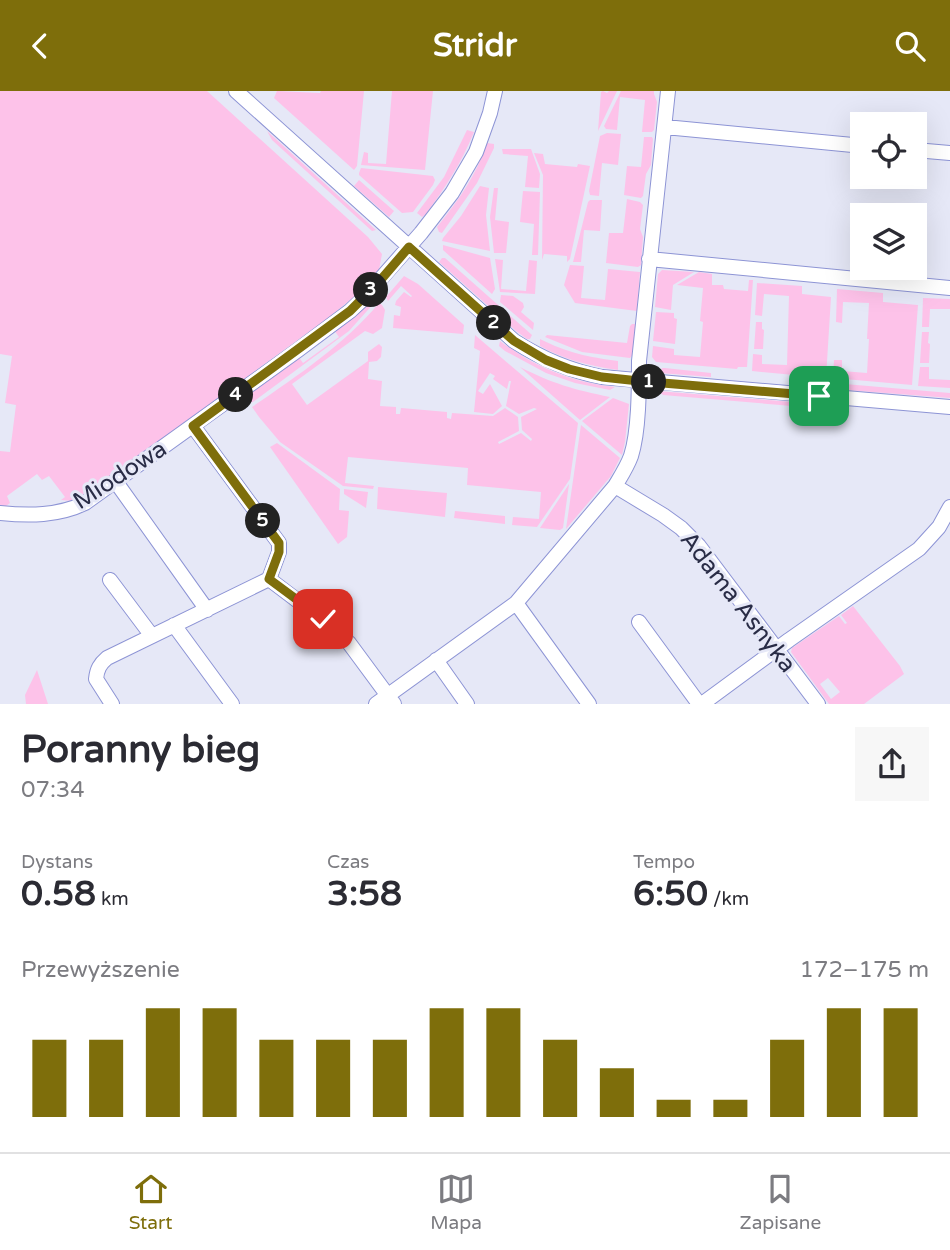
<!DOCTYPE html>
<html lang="pl">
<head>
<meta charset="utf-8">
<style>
  :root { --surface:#fff; --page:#f7f7f7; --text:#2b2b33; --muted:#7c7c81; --line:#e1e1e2; --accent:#7e6e0b }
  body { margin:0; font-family:"Varela Round",sans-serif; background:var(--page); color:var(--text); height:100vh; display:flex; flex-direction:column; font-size:26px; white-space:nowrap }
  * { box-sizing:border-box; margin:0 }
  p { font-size:23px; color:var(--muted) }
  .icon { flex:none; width:38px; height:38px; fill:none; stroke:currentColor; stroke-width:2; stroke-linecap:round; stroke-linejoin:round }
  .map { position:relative; height:613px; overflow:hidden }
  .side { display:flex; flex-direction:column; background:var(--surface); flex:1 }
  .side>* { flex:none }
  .buttons { position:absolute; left:850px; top:21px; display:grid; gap:14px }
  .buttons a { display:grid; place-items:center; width:77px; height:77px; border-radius:0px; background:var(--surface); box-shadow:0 7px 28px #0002; font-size:35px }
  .pin { position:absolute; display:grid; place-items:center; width:60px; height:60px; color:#fff; margin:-30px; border-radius:14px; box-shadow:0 4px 10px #0006 }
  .km { position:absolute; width:35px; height:35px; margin:-18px; border-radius:50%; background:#222; color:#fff; font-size:19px; line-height:35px; text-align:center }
  .round { display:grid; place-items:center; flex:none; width:74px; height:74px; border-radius:0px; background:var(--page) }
  .overview { display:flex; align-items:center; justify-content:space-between; height:119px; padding:0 21px }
  h1 { font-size:38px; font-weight:700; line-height:52px }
  .metrics { display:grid; grid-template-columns:repeat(3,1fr); gap:10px; height:119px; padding:7px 21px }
  .metrics div { display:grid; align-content:center }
  .metrics b { font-size:35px; font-weight:700 }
  .metrics small { font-size:19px; font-weight:400 }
  .metrics p { font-size:19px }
  .chart { height:196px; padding:14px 21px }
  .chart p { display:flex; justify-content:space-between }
  .chart svg { width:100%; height:126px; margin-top:7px; stroke:var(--accent); stroke-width:6 }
  header { display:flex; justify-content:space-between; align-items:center; height:91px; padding:0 21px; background:var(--accent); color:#fff; font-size:32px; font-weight:700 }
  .dock { display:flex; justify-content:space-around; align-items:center; height:98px; border-top:2px solid var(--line); background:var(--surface); font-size:19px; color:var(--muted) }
  .dock a { display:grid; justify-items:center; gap:4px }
  .dock .current { color:var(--accent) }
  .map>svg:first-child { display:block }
  .green { fill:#fdc2e9; fill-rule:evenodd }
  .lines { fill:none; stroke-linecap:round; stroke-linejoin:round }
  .minor-casing { stroke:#8d94d5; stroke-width:16 }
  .minor { stroke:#fff; stroke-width:14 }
  .route-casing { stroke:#fff; stroke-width:14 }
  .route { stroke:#7e6e0b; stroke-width:9 }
  .labels { text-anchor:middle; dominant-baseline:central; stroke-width:6; stroke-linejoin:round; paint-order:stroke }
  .street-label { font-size:24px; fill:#292c46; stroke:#e6e8f7 }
</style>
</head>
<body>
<header><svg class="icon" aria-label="back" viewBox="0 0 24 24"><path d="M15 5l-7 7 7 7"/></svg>Stridr<svg class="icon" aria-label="search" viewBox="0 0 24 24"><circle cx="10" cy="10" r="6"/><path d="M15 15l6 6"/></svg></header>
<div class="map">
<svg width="950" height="613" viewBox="0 0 950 613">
  <rect width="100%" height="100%" fill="#e6e8f7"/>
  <path class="green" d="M0 0H207L368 146 382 163 379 179 355 205 328 227 82 406 73 410 61 409 65 406 49 385 42 389 37 383 7 405 10 412 6 415 0 416V360L10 361 16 314 5 312 12 265 0 263Z
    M277 0 320 2 321 0H364L357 75 354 79 274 7Z
    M392 0H433L425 79 361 74 364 61 368 62V72L386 73Z
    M603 0 607 2 609 0H617L598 40 601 1Z
    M621 0H654V3L657 11 654 39 652 41H642L645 9 620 6 617 39 606 38 604 35Z
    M467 39 474 41C461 73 446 95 426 123L422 126 417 122 444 86Z
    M267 40 376 139 372 140 272 49Z
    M607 42 621 43 618 74 602 72 599 105 590 104 589 100 600 45Z
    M644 46H652L653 48 651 74 646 83 643 105 641 107 624 104 627 75 641 76Z
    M487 52 494 53V57L477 92 442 142 439 141 437 136C458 110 476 85 487 52Z
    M502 58H531L540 83 539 97 525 96 528 65 503 63Z
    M534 62 543 63 545 73 577 76 578 73 590 75 570 168 567 171V165L544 163 542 169 543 84Z
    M361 77 433 85 435 89 433 94 413 121 402 122 359 84V82Z
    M359 89 394 120 389 126 354 95Z
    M480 95 489 97 486 124 490 160 442 150 443 147 461 125Z
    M494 97H498L495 129 509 131 506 162H494L490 126Z
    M523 100 540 101 538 164H532L534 133 520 131Z
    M627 108 640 111 643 114 640 138 643 146 641 174 638 176 606 172 609 142H623Z
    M590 109H602L600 140 584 139 581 171H573L588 111Z
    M443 154 490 167 495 198 492 203 443 159Z
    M442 167H445L532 244 530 248H527L516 240 439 171Z
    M495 168 503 169 501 198 526 200 529 169 537 170 535 203 500 201Z
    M570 174 584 175 581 207 605 209 608 178 640 181 637 220 575 212 564 194Z
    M662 179 694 181 673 194 671 219 655 216 658 183Z
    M699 181 712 183V194H723L724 198 748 200 749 189H753L747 276H738L737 278 656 271 652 266 653 255 674 258V264L700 266 703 231 700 230 703 197 677 194Z
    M404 185 418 193 464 234 463 243 393 237 394 224 400 225 401 216 395 214 396 210 404 201 411 206 412 205 401 195 388 210 386 206Z
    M757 192 802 195V203L831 206 826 287 752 280 753 263 762 264V273L787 274 789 205 764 203 762 225 755 224Z
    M837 198 883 202V211L918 214 912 294 833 287 834 269H842V280L867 282 869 248H867L869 212 843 211 842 232 836 231Z
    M501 204 513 205 523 212 524 216 521 221 534 232 533 239 500 211Z
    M923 207 950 208V218H930L929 236H922Z
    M371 211H375L349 240 253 311 248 312 247 303 298 265 303 272 339 246 334 239 367 213Z
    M379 212 382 214 385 219 382 237 373 243 365 240 292 293 307 314 368 270V261L379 253 382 256 381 266 377 270 369 271 368 288 382 290 380 315 396 316V323H400L401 317 447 321V327L451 328 452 322 493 325 505 317 518 326 519 340 498 351 499 353 521 342 531 350 532 348 522 339 521 326 537 318 534 317 519 323 506 315 511 290H509L507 298 493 288 495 285 490 282 478 300 483 303 490 293 502 315 493 323 474 321 480 260 474 257 475 244 578 332 570 388 537 436 512 434 513 426 539 428 541 401 467 394 468 377 348 366 345 392 374 395 373 398 343 395 280 351 259 326 252 316C297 285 344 254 379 212Z
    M656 221 674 222V227L677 228 675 253 653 250Z
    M756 231H762V238L764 239 763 258H754Z
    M632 233H636L634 262 630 267 582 261 545 246 547 244 627 252 630 235Z
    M922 241H929L928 252 930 253 929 272H920Z
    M540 248C568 262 588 266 618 270V279C590 275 565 269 540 255Z
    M500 250C535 276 571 291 615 296L610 299 575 292 546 282 505 260 499 255Z
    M520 276C551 292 575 299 610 306L580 329Z
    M920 276H929V288L950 289V297L918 295Z
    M662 277H665L711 282V286L660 282Z
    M810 290 950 302V307L807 296Z
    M658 300 816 313 827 316V318L663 304Z
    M613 307 629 313 625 351 622 364 582 330Z
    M581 334 620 367 611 385 566 438Z
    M277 352 340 398 339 419 349 420 347 446 338 453 270 356Z
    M569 393 563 437 560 439 540 437Z
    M378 396 447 402 445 426 377 418Z
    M344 398 368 401 366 417 344 403Z
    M455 420 505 425V433L454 427Z
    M853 515 900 575 904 583 864 613H829L791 561 792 557 839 525 845 533 847 532 841 524ZM828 587 840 601 831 608 820 593Z
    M37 579 48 613H26L25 604Z"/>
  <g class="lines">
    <g class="minor-casing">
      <path id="minor" d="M236 0 514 250C542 268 570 280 602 286L950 316
        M665 36 863 55
        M915 59 950 62
        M649 168 950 197
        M193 335 279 452V461L269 488
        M116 391 207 519
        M615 395 663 424 681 437 699 455 818 613
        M0 422C29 425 58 425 85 412L298 259 350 220 362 209 421 142 452 102 476 61 490 22 495 0
        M110 489 152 545
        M516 512 589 613
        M639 531 699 613
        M174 534 232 613
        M436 569 467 613
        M112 613 96 588C97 578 100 573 107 567L269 488 323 529 349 552 394 613
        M376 613 516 512 615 395C621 385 627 376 631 365 639 340 639 298 639 270L668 0
        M702 613 789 549 919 458 939 436 950 416"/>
    </g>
    <use href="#minor" class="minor"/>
  </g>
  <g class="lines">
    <g class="route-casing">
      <path id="route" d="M323 528 269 488 279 461V452L193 335 350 220 378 192 409 156 514 250 546 269 569 278 602 286 639 290 819 305"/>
    </g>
    <use href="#route" class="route"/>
  </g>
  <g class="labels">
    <g class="street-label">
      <text transform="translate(120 384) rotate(-33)">Miodowa</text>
      <text transform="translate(738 511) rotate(52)">Adama Asnyka</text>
    </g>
  </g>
</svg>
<div class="buttons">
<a><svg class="icon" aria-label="locate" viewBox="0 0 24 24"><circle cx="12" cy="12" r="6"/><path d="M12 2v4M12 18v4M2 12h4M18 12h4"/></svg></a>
<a><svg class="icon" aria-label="layers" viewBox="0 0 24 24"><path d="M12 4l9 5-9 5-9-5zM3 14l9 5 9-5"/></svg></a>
</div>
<div class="pin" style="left:819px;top:305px;background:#1e9e55"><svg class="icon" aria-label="arrive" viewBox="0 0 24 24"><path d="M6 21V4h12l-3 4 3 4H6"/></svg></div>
<div class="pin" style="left:323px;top:528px;background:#d93025"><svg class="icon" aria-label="check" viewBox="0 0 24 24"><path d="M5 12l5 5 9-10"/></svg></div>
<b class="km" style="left:649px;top:291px">1</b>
<b class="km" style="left:494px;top:232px">2</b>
<b class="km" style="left:371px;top:199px">3</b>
<b class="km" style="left:236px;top:304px">4</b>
<b class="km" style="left:263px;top:430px">5</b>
</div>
<section class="side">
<div class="overview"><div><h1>Poranny bieg</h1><p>07:34</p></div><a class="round"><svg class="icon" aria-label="share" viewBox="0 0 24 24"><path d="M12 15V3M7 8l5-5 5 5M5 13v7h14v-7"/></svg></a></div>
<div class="metrics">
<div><p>Dystans</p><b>0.58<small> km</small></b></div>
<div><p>Czas</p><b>3:58</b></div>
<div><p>Tempo</p><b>6:50<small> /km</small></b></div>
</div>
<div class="chart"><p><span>Przewyższenie</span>172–175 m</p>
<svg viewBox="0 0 160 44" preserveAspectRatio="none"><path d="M5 44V17M15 44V17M25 44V6M35 44V6M45 44V17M55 44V17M65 44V17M75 44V6M85 44V6M95 44V17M105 44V27M115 44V38M125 44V38M135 44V17M145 44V6M155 44V6"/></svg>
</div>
</section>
<nav class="dock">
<a class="current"><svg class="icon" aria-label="home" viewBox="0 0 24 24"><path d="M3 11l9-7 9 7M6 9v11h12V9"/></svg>Start</a>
<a><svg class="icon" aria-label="map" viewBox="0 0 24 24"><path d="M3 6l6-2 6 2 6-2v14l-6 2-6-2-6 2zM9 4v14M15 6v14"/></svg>Mapa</a>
<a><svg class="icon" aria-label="saved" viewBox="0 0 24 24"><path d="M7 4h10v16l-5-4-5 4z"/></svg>Zapisane</a>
</nav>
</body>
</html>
